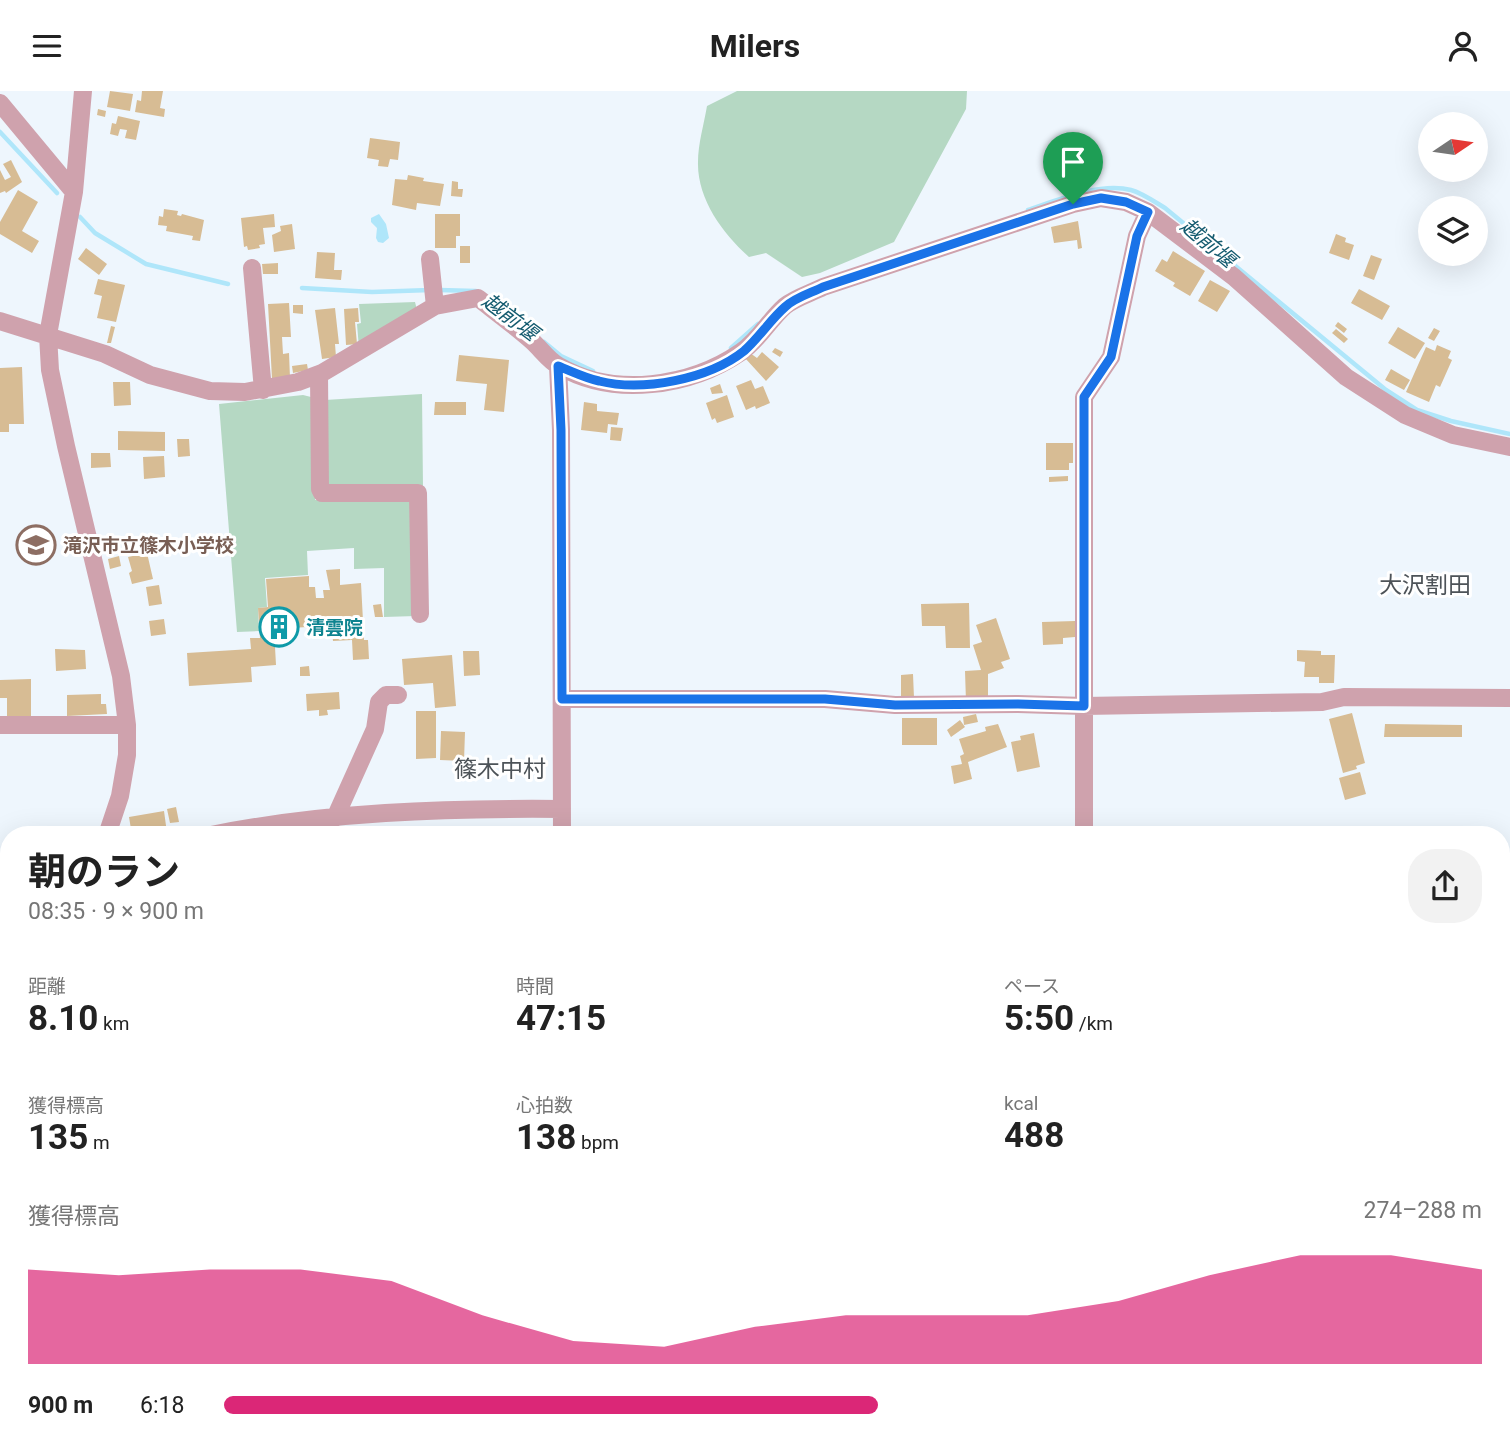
<!DOCTYPE html>
<html lang="ja">
<head>
<meta charset="utf-8">
<style>
  :root { --surface:#fff; --page:#f2f2f2; --text:#222; --muted:#767676; --accent:#db2777 }
  body { margin:0; font-family:Roboto,"Noto Sans JP",sans-serif; background:var(--page); color:var(--text); height:100vh; display:flex; flex-direction:column; font-size:26px; white-space:nowrap }
  * { box-sizing:border-box; margin:0 }
  p { font-size:23px; color:var(--muted) }
  .icon { flex:none; width:38px; height:38px; fill:none; stroke:currentColor; stroke-width:2; stroke-linecap:round; stroke-linejoin:round }
  .map { position:relative; flex:1; overflow:hidden }
  .sheet { position:absolute; left:0px; top:735px; width:1510px; height:621px; display:flex; flex-direction:column; background:var(--surface); border-radius:28px 28px 0 0; box-shadow:0 7px 28px #0002 }
  .sheet>* { flex:none }
  .needle { width:46px; rotate:77deg }
  .controls { position:absolute; left:1418px; top:21px; display:grid; gap:14px }
  .controls a { display:grid; place-items:center; width:70px; height:70px; border-radius:50%; background:var(--surface); box-shadow:0 7px 28px #0002; font-size:35px }
  .pin { position:absolute; display:grid; place-items:center; width:60px; height:60px; color:#fff; margin:-72px -30px; border-radius:50% 50% 50% 0; rotate:-45deg; box-shadow:0 0 7px #0007 }
  .pin .icon { rotate:45deg }
  .round { display:grid; place-items:center; flex:none; width:74px; height:74px; border-radius:28px; background:var(--page) }
  .headline { display:flex; align-items:center; justify-content:space-between; height:119px; padding:0 28px }
  h1 { font-size:38px; font-weight:700; line-height:52px }
  .figures { display:grid; grid-template-columns:repeat(3,1fr); gap:10px; height:119px; padding:7px 28px }
  .figures div { display:grid; align-content:center }
  .figures b { font-size:35px; font-weight:700 }
  .figures small { font-size:19px; font-weight:400 }
  .figures p { font-size:19px }
  .chart { height:196px; padding:14px 28px }
  .chart p { display:flex; justify-content:space-between }
  .chart svg { width:100%; height:126px; margin-top:7px; fill:var(--accent); opacity:.7 }
  ul { padding:0 28px; list-style:none; font-size:23px }
  li { display:grid; grid-template-columns:112px 84px 1fr; align-items:center; height:52px }
  li i { height:18px; border-radius:9px; background:var(--accent) }
  header { display:flex; justify-content:space-between; align-items:center; height:91px; padding:0 28px; background:var(--surface); font-size:32px; font-weight:700 }
  .map>svg:first-child { display:block }
  .green { fill:#b5d8c3 }
  .water { fill:#afe6fa }
  .lines { fill:none; stroke-linecap:round; stroke-linejoin:round }
  .stream { stroke:#afe6fa; stroke-width:4.5 }
  .building { fill:#d7bc94 }
  .minor { stroke:#cfa2ad; stroke-width:18 }
  .route-casing { stroke:#fff; stroke-width:14 }
  .route { stroke:#1a73e8; stroke-width:9 }
  .labels { text-anchor:middle; dominant-baseline:central; stroke-width:6; stroke-linejoin:round; paint-order:stroke }
  .education-label { font-size:19px; font-weight:bold; fill:#785e54; stroke:#fff; text-anchor:start }
  .culture-label { font-size:19px; font-weight:bold; fill:#0d838f; stroke:#fff; text-anchor:start }
  .water-label { font-size:21px; font-style:italic; fill:#145b6f; stroke:#fff }
  .quarter-label { font-size:23px; fill:#4d5358; stroke:#fff }
</style>
</head>
<body>
<header><svg class="icon" aria-label="menu" viewBox="0 0 24 24"><path d="M4 6h16M4 12h16M4 18h16"/></svg>Milers<svg class="icon" aria-label="person" viewBox="0 0 24 24"><circle cx="12" cy="8" r="4"/><path d="M4 21q1-7 8-7t8 7"/></svg></header>
<div class="map">
<svg width="1510" height="1355" viewBox="0 0 1510 1355">
  <rect width="100%" height="100%" fill="#eef6fd"/>
  <path class="green" d="M737 0H967L966 18 894 151 820 182 802 186 766 162 749 166C723 143 697 108 698 71 698 53 704 33 707 15Z
    M415 211 417 219 359 257 357 233 361 232 359 213Z
    M422 303 423 397 326 394 325 309Z
    M303 304 315 307V409H414L416 525 384 526V477L354 478V457L307 460 308 484 265 487 267 516 258 517 259 540 237 541 219 313Z"/>
  <path class="water" d="M379 123 386 133 389 147 383 152 378 151 376 147 377 137 371 131V127Z"/>
  <g class="lines">
    <path class="stream" d="M0 41 57 102
      M1028 119C1057 109 1100 91 1131 99 1142 102 1155 111 1165 117L1386 299 1417 319 1451 330 1510 343
      M80 126 95 142 146 173 228 193
      M302 197 372 201 430 199
      M439 199 476 200
      M544 251 561 265 593 280
      M731 257 758 233"/>
  </g>
  <path class="building" d="M110 0 133 3 130 20 107 16Z
    M142 0H163L160 17 165 18 164 26 135 21 137 9 141 10Z
    M98 18 106 20 105 26 97 24Z
    M118 25 140 30 136 49 125 47 127 39 120 38 118 45 110 43 112 32 116 33Z
    M370 47 400 51 398 69 390 68 388 76 378 75 379 69 367 67Z
    M11 69 22 91 6 102 5 100 0 102V79L5 89 11 86 3 73Z
    M408 84 424 87 423 90 444 93 440 115 417 112 416 119 392 114 395 88 407 89Z
    M452 90 458 91V98H463L462 106 451 105Z
    M18 99 38 111 22 140 39 150 32 162 0 143V131Z
    M164 118 178 120 177 124 181 125 182 123 204 129 200 150 192 149 193 145 166 140 167 135 158 134 159 125 163 126Z
    M274 123 275 136 263 137 265 153 259 154 260 157 248 159 247 155 244 156 241 127Z
    M435 123H460V145H456V157H435Z
    M1078 130 1082 157 1078 158 1077 149 1054 152 1051 136Z
    M292 133 295 158 274 161 272 144 281 140 280 135Z
    M1336 143 1346 147 1345 151 1354 154 1349 169 1329 162Z
    M460 155H470V172H460Z
    M86 157 107 173 99 184 78 168Z
    M1173 160 1205 180 1190 205 1173 195 1175 192 1155 180 1162 168 1167 171Z
    M317 161 335 162 334 179H342L341 189 315 187Z
    M1371 164 1382 168 1374 189 1363 185Z
    M278 172V183H263L262 173Z
    M98 188 125 194 116 231 97 227 102 205 94 203Z
    M1210 189 1230 200 1217 221 1198 210Z
    M1359 198 1390 215 1382 229 1351 212Z
    M289 212 291 246H282L283 263 289 262 290 287 272 288 268 213Z
    M293 214H303V223L293 222Z
    M335 217 339 253H335L336 266 322 268 315 219Z
    M358 217 359 231H355L357 253 346 254 344 218Z
    M1338 231 1347 238 1344 242 1335 235Z
    M111 235 115 236 111 252H107Z
    M1398 236 1425 252 1415 268 1388 252Z
    M1434 237 1440 240 1434 250 1428 247Z
    M1336 238 1348 248 1344 252 1332 242Z
    M1437 254 1451 260 1448 267 1452 269 1440 296 1436 294 1429 311 1406 301 1426 256 1435 260Z
    M775 257 783 261 780 266 772 261Z
    M762 261 779 276 766 290 745 267 750 262 757 267Z
    M459 264 509 269 504 321 484 319 487 293 456 290Z
    M307 273 308 279 293 282 292 275Z
    M22 276 24 333H9V341H0V277Z
    M1391 278 1410 289 1404 299 1385 289Z
    M751 289 755 298 763 295 770 312 756 318 755 315 746 319 736 295Z
    M113 291H130L131 314 114 315Z
    M720 293 723 302 712 303 710 297Z
    M727 304 734 326 717 332 715 327 712 329 706 312Z
    M435 311H466V324H434Z
    M584 311 597 313V320L619 322 617 334 608 333 607 342 581 339Z
    M611 336 623 337 621 350 610 349Z
    M118 340 165 341V360L118 359Z
    M177 348H189L190 365 178 366Z
    M1046 352H1073V372H1069V379H1046Z
    M91 362H110L111 376 91 377Z
    M164 365 165 386 144 388 143 366Z
    M1068 385V390L1049 391V386Z
    M147 462 153 488 132 493 129 482 132 480 128 466Z
    M119 465 121 475 110 478 108 468Z
    M340 478V494L361 492 364 549H368L369 568 353 569 352 549 333 550 331 530H324V535L274 538 276 574 251 576 252 591 189 595 187 562 251 558 250 547H260L258 517 268 516 266 488 309 485V496H315L316 507H324L323 499H330L326 479Z
    M159 494 162 513 149 515 146 496Z
    M969 512 970 557H946L945 535H922L921 513Z
    M381 513 383 526H375L373 514Z
    M996 527 1010 568 1001 571 1004 577 988 583V611H966L965 580 981 579 973 554 982 551 976 534Z
    M164 528 166 543 151 545 149 530Z
    M1075 530V546L1063 547V553L1043 554 1042 531Z
    M55 558 85 559 86 578 56 580Z
    M1297 559 1321 560V564H1335L1334 592H1319V586H1304L1305 571 1297 570Z
    M463 560H479L480 584 464 585Z
    M452 564 456 615 435 617 433 592 404 594 402 568Z
    M309 575 310 585H300V576Z
    M913 583 914 607H901V584Z
    M31 588V627H7V607H0V589Z
    M339 601 340 618 327 619 328 624 319 625V619L307 620 306 603Z
    M101 603V613H106L107 623 67 625V604Z
    M416 620H436V667L416 668Z
    M1352 622 1365 672 1356 675 1357 678 1343 682 1329 628Z
    M976 623 978 631 964 634 963 626Z
    M902 627H937V654H902Z
    M960 629 965 636 951 646 947 639Z
    M998 633 1007 656 968 671 972 688 954 693 951 675 962 673 960 665 964 663 959 648 986 640 985 636Z
    M1385 633 1462 634V646H1384Z
    M441 640 465 641 464 670 440 669Z
    M1034 642 1040 676 1017 681 1011 651 1021 649 1020 645Z
    M1360 681 1366 703 1345 709 1339 687Z
    M176 716 179 731 170 732 167 718Z
    M164 720 167 742 132 744 129 726Z
    M0 811 9 815V841L0 838Z
    M0 847 9 851V872L0 868Z
    M0 1038H9V1062H0Z
    M1502 1300 1507 1301 1503 1325H1502Z
    M588 1348H634L635 1355H589Z
    M716 1348H739L740 1355H717Z
    M769 1348H796V1350L769 1351Z"/>
  <g class="lines">
    <path class="minor" d="M83 0 74 101 48 244 50 279 66 355 121 585 127 634V664L120 705 107 744
      M0 12 74 101
      M430 168 435 215
      M252 177 263 299
      M0 230 105 263 150 284 210 300 245 301 298 291 322 282 435 215 478 207C496 221 515 235 532 250 541 258 549 270 559 275 614 307 690 296 741 261 759 249 769 229 785 215 795 207 811 202 823 196L1073 113 1101 107 1126 111 1148 121 1234 186 1346 286 1405 324 1453 344 1510 356
      M558 275 561 339 562 744
      M319 283 320 398 322 402H418L420 523
      M562 608H825L895 614 1018 613 1084 615 1322 611 1344 606 1510 607
      M0 634H127
      M335 727 375 638 379 611 386 604H398
      M211 744C325 721 445 717 562 718
      M1084 744V306L1111 266 1137 145 1148 121
      M0 1021H9
      M1502 1117H1510
      M1502 1290H1510
      M0 1331H9
      M47 1348V1355
      M558 1348 561 1355
      M924 1355V1348"/>
  </g>
  <g class="lines">
    <g class="route-casing">
      <path id="route" d="M1101 107 1126 111 1148 121 1137 145 1111 266 1084 306V615L1018 613 895 614 825 608H562L561 339 558 275C571 280 585 287 599 290 643 301 709 288 744 260 759 247 770 229 785 216 794 207 811 202 823 196L1073 113Z"/>
    </g>
    <use href="#route" class="route"/>
  </g>
  <defs>
    <g id="school-ring" transform="scale(2.0125)"><circle r="9.5" fill="#fff" stroke="#8d6e63" stroke-width="1.5"/><path d="M0-5L7-2L0 1L-7-2ZM-4 1L0 2.5L4 1V4Q0 6-4 4Z" fill="#8d6e63"/></g>
    <g id="building-ring" transform="scale(2.0125)"><circle r="9.5" fill="#fff" stroke="#0f9aa8" stroke-width="1.5"/><path d="M-4-6H4V6H1V3H-1V6H-4ZM-2.5-4.3h1.7v1.8h-1.7ZM.8-4.3h1.7v1.8H.8ZM-2.5-1h1.7V.8h-1.7ZM.8-1h1.7V.8H.8Z" fill="#0f9aa8"/></g>
  </defs>
  <g fill-rule="evenodd">
    <use href="#school-ring" x="36" y="454"/>
    <use href="#building-ring" x="279" y="536"/>
  </g>
  <g class="labels">
    <g class="education-label">
      <text x="63" y="454">滝沢市立篠木小学校</text>
    </g>
    <g class="culture-label">
      <text x="306" y="536">清雲院</text>
    </g>
    <g class="water-label">
      <text transform="translate(1208 152) rotate(40)">越前堰</text>
      <text transform="translate(510 226) rotate(37)">越前堰</text>
    </g>
    <g class="quarter-label">
      <text x="1425" y="494">大沢割田</text>
      <text x="500" y="678">篠木中村</text>
    </g>
  </g>
</svg>
<div class="controls">
<a><svg class="needle" viewBox="-14 -14 28 28"><path d="M0-13l5 13h-10z" fill="#e53935"/><path d="M0 13l5-13h-10z" fill="#767676"/></svg></a>
<a><svg class="icon" aria-label="layers" viewBox="0 0 24 24"><path d="M12 4l9 5-9 5-9-5zM3 14l9 5 9-5"/></svg></a>
</div>
<div class="pin" style="left:1073px;top:113px;background:#1e9e55"><svg class="icon" aria-label="arrive" viewBox="0 0 24 24"><path d="M6 21V4h12l-3 4 3 4H6"/></svg></div>
<section class="sheet">
<div class="headline"><div><h1>朝のラン</h1><p>08:35 · 9 × 900 m</p></div><a class="round"><svg class="icon" aria-label="share" viewBox="0 0 24 24"><path d="M12 15V3M7 8l5-5 5 5M5 13v7h14v-7"/></svg></a></div>
<div class="figures">
<div><p>距離</p><b>8.10<small> km</small></b></div>
<div><p>時間</p><b>47:15</b></div>
<div><p>ペース</p><b>5:50<small> /km</small></b></div>
</div>
<div class="figures">
<div><p>獲得標高</p><b>135<small> m</small></b></div>
<div><p>心拍数</p><b>138<small> bpm</small></b></div>
<div><p>kcal</p><b>488</b></div>
</div>
<div class="chart"><p><span>獲得標高</span>274–288 m</p>
<svg viewBox="0 0 160 44" preserveAspectRatio="none"><path d="M0 44V11L10 13L20 11L30 11L40 15L50 27L60 36L70 38L80 31L90 27L100 27L110 27L120 22L130 13L140 6L150 6L160 11V44z"/></svg>
</div>
<ul>
<li><b>900 m</b>6:18<i style="width:52%"></i></li>
</ul>
</section>
</div>
</body>
</html>
